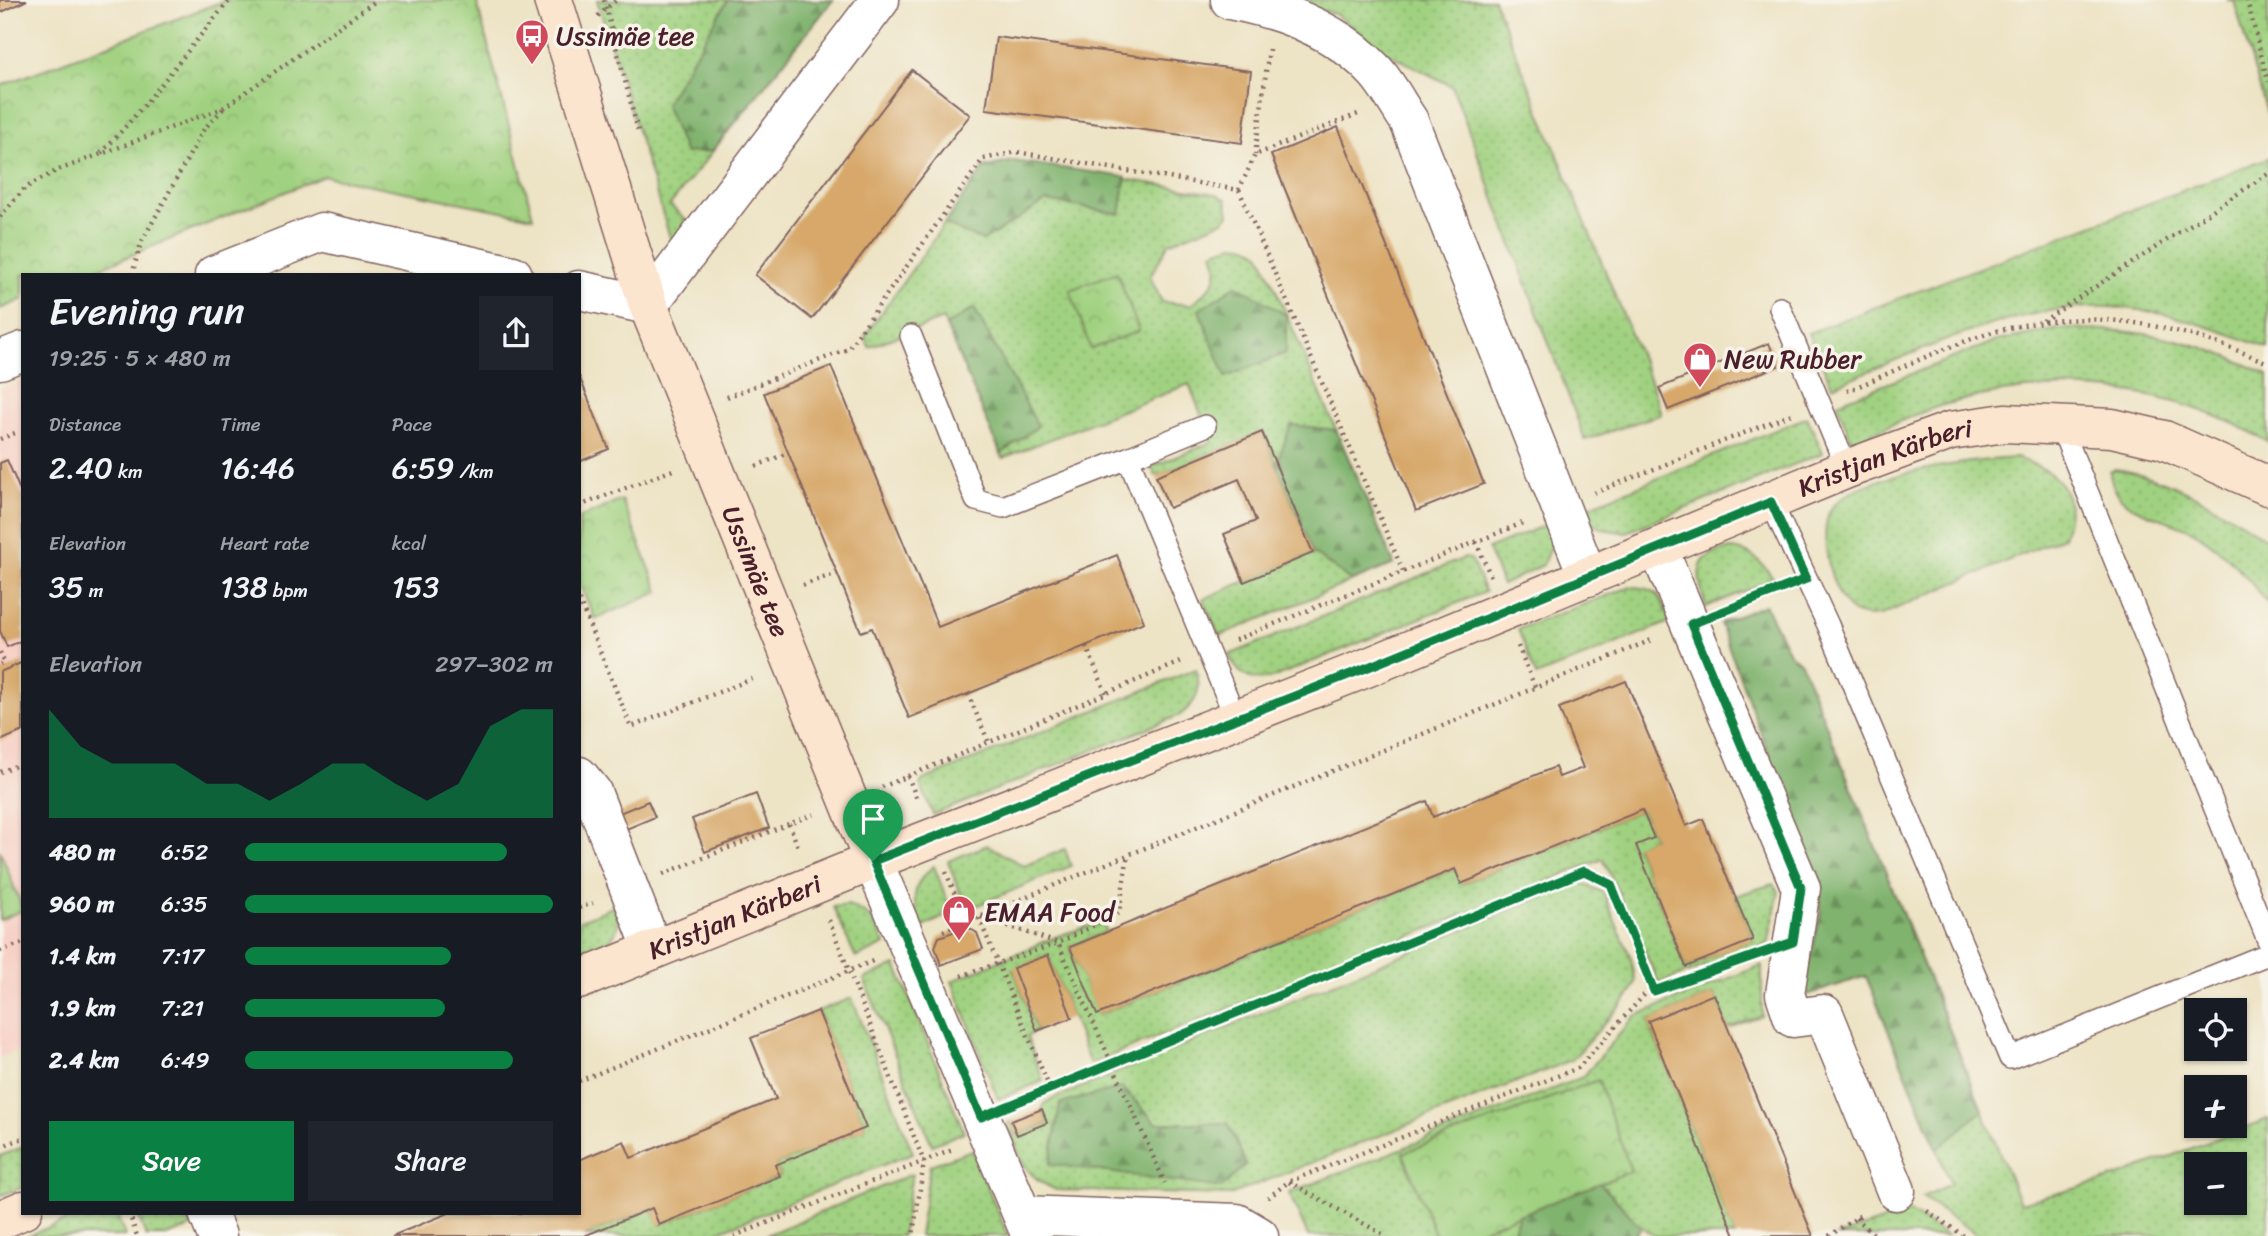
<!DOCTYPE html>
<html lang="en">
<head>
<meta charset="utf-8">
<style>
  :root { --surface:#171b24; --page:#20242c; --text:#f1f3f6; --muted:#9ea1a6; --accent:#0b8043 }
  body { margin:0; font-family:Sriracha,sans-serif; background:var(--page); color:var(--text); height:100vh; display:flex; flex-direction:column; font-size:26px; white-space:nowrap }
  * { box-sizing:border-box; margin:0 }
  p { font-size:23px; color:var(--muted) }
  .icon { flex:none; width:38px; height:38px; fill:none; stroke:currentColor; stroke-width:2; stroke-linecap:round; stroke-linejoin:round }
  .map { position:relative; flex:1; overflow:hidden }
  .drawer { position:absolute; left:21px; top:273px; width:560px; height:942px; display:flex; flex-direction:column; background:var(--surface); border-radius:0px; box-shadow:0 2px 5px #0004 }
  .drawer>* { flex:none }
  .buttons { position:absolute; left:2184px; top:998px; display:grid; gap:14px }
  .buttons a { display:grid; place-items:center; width:63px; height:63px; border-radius:0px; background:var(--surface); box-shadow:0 2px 5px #0004; font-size:35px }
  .pin { position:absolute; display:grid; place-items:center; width:60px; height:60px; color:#fff; margin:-72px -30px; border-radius:50% 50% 50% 0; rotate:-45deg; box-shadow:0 0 7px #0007 }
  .pin .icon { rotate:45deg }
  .round { display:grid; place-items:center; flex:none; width:74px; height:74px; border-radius:0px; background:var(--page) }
  .overview { display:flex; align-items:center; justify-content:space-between; height:119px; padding:0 28px }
  h1 { font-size:38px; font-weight:600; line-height:52px }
  .figures { display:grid; grid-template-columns:repeat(3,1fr); gap:10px; height:119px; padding:7px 28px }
  .figures div { display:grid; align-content:center }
  .figures b { font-size:30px; font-weight:600 }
  .figures small { font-size:19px; font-weight:400 }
  .figures p { font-size:19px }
  .chart { height:196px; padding:14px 28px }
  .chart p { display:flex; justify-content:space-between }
  .chart svg { width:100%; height:126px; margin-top:7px; fill:var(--accent); opacity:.7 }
  .button { display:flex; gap:14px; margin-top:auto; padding:14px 28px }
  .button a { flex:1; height:80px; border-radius:0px; background:var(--accent); color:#fff; font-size:28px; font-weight:600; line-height:80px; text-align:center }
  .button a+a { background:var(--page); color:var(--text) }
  ul { padding:0 28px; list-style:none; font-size:23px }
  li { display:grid; grid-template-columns:112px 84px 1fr; align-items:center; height:52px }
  li i { height:18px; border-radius:9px; background:var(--accent) }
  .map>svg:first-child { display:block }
  .built { fill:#f7d1c6 }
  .grass { fill:url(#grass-dots); stroke:#757856; stroke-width:2; fill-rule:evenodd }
  .forest { fill:url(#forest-firs); stroke:#65694c; stroke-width:2 }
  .park { fill:url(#park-crowns); stroke:#757856; stroke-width:2 }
  .building { fill:#d7a86b }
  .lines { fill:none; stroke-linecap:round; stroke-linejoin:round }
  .lane-casing { stroke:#836461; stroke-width:24 }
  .street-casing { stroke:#836461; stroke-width:41 }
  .secondary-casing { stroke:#836461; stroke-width:41 }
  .path { stroke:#836461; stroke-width:4.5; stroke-dasharray:2 5; stroke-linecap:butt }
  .lane { stroke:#fff; stroke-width:21 }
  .street { stroke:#fff; stroke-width:38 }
  .secondary { stroke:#fbe5cf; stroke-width:38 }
  .route-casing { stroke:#fff; stroke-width:14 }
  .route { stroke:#0b8043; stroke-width:9 }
  .labels { text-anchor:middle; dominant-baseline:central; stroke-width:7; stroke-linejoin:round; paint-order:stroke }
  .poi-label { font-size:26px; fill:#4a1f2b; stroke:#f7f3e8; text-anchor:start }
  .street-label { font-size:26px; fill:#4a1f2b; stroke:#f7f3e8 }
</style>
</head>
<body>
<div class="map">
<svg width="2268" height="1236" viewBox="0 0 2268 1236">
  <defs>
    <pattern id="grass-dots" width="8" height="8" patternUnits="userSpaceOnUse" patternTransform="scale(1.75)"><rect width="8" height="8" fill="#a0d180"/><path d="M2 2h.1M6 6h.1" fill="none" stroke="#8bb36f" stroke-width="1.8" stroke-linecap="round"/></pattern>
    <pattern id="forest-firs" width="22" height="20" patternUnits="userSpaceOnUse" patternTransform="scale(1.75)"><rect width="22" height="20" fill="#80b36e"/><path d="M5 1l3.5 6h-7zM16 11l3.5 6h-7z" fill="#6b915b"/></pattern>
    <pattern id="park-crowns" width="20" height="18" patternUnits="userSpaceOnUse" patternTransform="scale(1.75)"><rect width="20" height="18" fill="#a0d180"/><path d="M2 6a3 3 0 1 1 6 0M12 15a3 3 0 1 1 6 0" fill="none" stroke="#8bb36f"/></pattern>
  </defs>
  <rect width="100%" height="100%" fill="#f7f3e8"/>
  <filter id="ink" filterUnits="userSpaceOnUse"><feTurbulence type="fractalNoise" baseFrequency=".0143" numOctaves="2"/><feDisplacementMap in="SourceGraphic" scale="14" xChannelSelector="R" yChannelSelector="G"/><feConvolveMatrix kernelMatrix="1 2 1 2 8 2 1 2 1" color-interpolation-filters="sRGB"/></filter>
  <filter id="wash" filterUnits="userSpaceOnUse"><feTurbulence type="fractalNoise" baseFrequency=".00686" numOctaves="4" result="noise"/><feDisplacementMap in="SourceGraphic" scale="28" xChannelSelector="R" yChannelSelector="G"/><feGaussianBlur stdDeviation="1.57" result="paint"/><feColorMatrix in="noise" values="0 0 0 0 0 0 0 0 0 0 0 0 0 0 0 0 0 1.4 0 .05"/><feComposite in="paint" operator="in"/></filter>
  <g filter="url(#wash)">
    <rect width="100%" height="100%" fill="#ede3c5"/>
    <path class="built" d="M23 381V1049L0 1058V390Z"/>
    <path class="grass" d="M597 0H833L670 205 690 223 672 244Z
      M1282 0H1494L1652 385 1661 414 1585 440 1452 86 1383 51 1335 14Z
      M2227 0H2268V116L2234 1Z
      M2268 158V348C2217 330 2163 308 2108 307 2012 304 1919 352 1832 386L1808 333Z
      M1013 161 1216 194 1226 199 1229 215 1223 221 1169 243 1150 277 1162 302 1191 305C1211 286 1223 281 1213 252 1233 244 1242 240 1260 253L1394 564 1219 636 1203 599 1313 553 1263 432 1156 476 1151 467 1212 442 1189 384 1003 458 943 319 869 347 865 336 984 168Z
      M2059 329C2142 328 2194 338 2268 375V442C2172 385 2054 373 1947 404 1914 413 1883 429 1852 442L1837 403 1996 341Z
      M1807 417 1823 453 1627 532C1606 531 1593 530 1583 509Z
      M2016 458C2058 471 2080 491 2063 537L1881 615C1871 616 1860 617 1851 610 1830 594 1816 526 1833 506 1860 473 1975 460 2016 458Z
      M2115 469C2171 477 2222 509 2268 540V605C2247 576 2225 551 2194 532 2165 515 2113 515 2110 472Z
      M1545 525 1552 541 1543 565 1502 585 1488 549Z
      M1733 549C1754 552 1762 563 1774 579L1706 607C1696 576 1692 552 1733 549Z
      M1464 558 1471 559 1485 592 1272 678C1249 683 1238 675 1229 655Z
      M1630 587C1660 587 1660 597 1670 622L1536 676 1518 629Z
      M1765 605 1789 653 1801 663 2020 1203 2108 1180 2268 1119V1236H1979L1922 1197 1951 1184 1866 976 1807 995 1804 985 1821 912 1819 890 1720 623ZM2196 1164H2235V1202H2196Z
      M1196 669C1202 691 1197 702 1180 715L933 815 920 784 923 780Z
      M1642 810 1654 838 1636 846 1686 967 1753 940 1735 896 1773 884 1779 891 1768 944 1659 983 1603 859 1090 1064 1048 955 1013 969 1037 1031 1027 1036 1043 1081 998 1099 952 981 1058 936 1102 922 1106 932 1070 947 1098 1015 1455 869 1462 884Z
      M987 845 1024 866 1065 849 1071 866 966 910 948 861Z
      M934 866 952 913 921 928C912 902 910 884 934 866Z
      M1578 882 1603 892 1631 958 1636 982 1629 996 1572 1060 1230 1195 1056 1190C1021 1175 1020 1156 1008 1123L1011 1121 1017 1135 1047 1124 1042 1109 1046 1102Z
      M848 905C870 913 876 923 885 944L856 958 833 907Z
      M615 906C626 936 604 948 579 958V921Z
      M896 965 964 1132 932 1145 864 979Z
      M1762 965V1016L1728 1028 1714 994 1648 1021 1735 1236H1655L1641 1227 1634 1236H1465L1630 1171 1403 1153 1436 1236H1308L1289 1193 1583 1077 1635 1016Z
      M852 998 913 1153 707 1236H584L652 1208 660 1225 780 1176 775 1165 866 1128 818 1011Z
      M23 1147V1187L0 1196V1156Z
      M972 1150 1008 1236H919L930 1165Z
      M912 1174 902 1236H764Z
      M1910 1212 1947 1236H1837Z
      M85 1213H116L125 1236H27Z
      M137 1213H185L192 1227 166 1236H146Z"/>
    <path class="forest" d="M728 0H833L712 151 685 153 665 104Z
      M1013 161 1126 177 1120 214 1046 201 983 241 944 224 984 168Z
      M1237 285 1286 315V353L1226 377 1199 310Z
      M974 308 1038 426 1001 454 946 326Z
      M1291 425 1336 430 1394 564 1352 581 1313 553 1276 465Z
      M1765 605 1789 653 1801 663 1982 1111 1937 1149 1866 976 1807 995 1804 985 1821 912 1819 890 1720 623Z
      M1122 1087 1156 1123H1228L1246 1164 1222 1188 1050 1164 1060 1104Z
      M1600 1183 1641 1227 1634 1236H1512L1519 1215Z"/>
    <path class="park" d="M226 0H476L533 217 324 176 83 275H23V299L0 309V86Z
      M1117 272 1139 331 1091 349 1070 290Z
      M622 500 659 592 595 619 579 582V518Z
      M0 850 23 910 0 920Z
      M1598 1080 1631 1171 1465 1236H1436L1403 1153Z"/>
    <g id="blocks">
      <path class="building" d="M0 0H27L0 13Z
        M996 37 1251 71 1242 143 986 109Z
        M912 70 970 115 812 319 755 275Z
        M1338 127 1484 484 1416 511 1271 155Z
        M1769 343 1778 366 1668 410 1659 388Z
        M831 366 938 627 1117 555 1144 622 909 718 872 628 861 632 764 393Z
        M579 376 609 449 579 462Z
        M1262 432 1313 553 1244 582 1224 534 1256 521 1239 479 1169 508 1156 476Z
        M7 460 23 497V640L7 647 0 631V463Z
        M23 662V731L0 741V672Z
        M1626 681 1686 826 1703 819 1753 940 1686 967 1636 845 1654 838 1642 810 1461 884 1455 869 1097 1015 1070 947 1427 801 1433 817 1555 767 1559 777 1583 768 1559 708Z
        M756 794 769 828 705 852 692 819Z
        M648 801 655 817 624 830 617 814Z
        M967 927 977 933 983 949 941 965 935 947 939 937Z
        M1048 955 1072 1018 1037 1031 1013 968Z
        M1714 994 1728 1028 1813 1236H1735L1648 1021Z
        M818 1011 866 1128 775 1165 780 1176 659 1225 652 1208 584 1236H392L449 1213H579V1160L624 1141 631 1158 776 1099 751 1038Z
        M1042 1109 1047 1123 1017 1135 1011 1121Z"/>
    </g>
  </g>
  <g filter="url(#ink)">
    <use href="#blocks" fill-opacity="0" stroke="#836461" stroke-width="2"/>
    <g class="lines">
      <g class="lane-casing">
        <path id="lane" d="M1780 308 1847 469
          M911 336 976 500 1003 507 1128 458 1236 719
          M2060 424 2268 940
          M1128 458 1205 426
          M1771 502 1828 625 2010 1058 2268 954"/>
      </g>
      <g class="street-casing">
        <path id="street" d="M1230 0C1283 10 1338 31 1375 71 1388 85 1398 105 1409 121L1588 577
          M214 275 322 232 513 275
          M579 290 648 305 880 0
          M0 360 23 351
          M1658 548 1801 888 1785 994 1793 1018 1824 1014 1896 1191
          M579 776 592 792 653 950
          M873 861 1031 1236
          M208 1213 217 1236
          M1022 1215 1237 1223 1259 1236"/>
      </g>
      <g class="secondary-casing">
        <g id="secondary">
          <path id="s1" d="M553 0 648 305 873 861"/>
          <path id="s2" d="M579 980 873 861 1366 668 1847 469 1950 431 2005 423 2112 428 2164 440 2268 486"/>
          <path d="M0 1220 23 1210"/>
        </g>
      </g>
      <path class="path" d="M604 0 638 131
        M2247 0 2268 82
        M598 16 616 0
        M101 153C148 105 186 51 230 0
        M1255 155 1269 49
        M1239 190 1255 155 1358 114
        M0 217 25 188 56 171 223 108 377 0
        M132 275 141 243 204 129 223 109
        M2043 321 2268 174
        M1847 391C1893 372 1939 349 1987 334 2086 304 2175 323 2268 363
        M727 397 848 349 983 159 1017 152 1239 190 1403 571
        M0 439 15 433
        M756 466 788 453
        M1594 493 1794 413
        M579 506 673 470
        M1476 542 1491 577
        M803 585 837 573
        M579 600 631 727 757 677
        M1727 610 1781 589
        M1235 640 1525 522
        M1086 646 1106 693
        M1518 646 1535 687
        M0 652 4 662 0 664
        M968 694 989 743
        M0 772 23 763
        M908 776 918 802
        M882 787 1181 662
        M789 824 799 849
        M946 872 966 922
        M663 874 814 814
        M579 908 593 903
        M981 917 1058 943 1165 1183
        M979 918 1050 1089
        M829 920 924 1162 913 1236
        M943 931 1654 639
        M0 951 23 943
        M961 976 1058 943 1119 913 1128 854
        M579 1081 873 961
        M1017 1102 1584 871 1611 884 1654 991
        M0 1147 23 1138
        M1289 1182 1386 1236
        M1268 1198 1288 1182 1578 1068 1645 994 1752 957
        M1927 1211 1964 1236
        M129 1213 137 1236
        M1856 1218 1876 1236
        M734 1236 955 1149
        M1829 1236 1864 1213"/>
      <use href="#lane" class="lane"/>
      <use href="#street" class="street"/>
      <use href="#secondary" class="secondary"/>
    </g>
  </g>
  <g class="lines" filter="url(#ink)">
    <g class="route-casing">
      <path id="route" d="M1771 502 1806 579 1691 624 1801 888 1793 942 1654 991 1611 884 1584 871 981 1117 873 861 1366 668Z"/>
    </g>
    <use href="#route" class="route"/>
  </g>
  <defs>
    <g id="bus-pin" transform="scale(1.75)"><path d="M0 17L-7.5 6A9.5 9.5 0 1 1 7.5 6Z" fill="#d1495b" stroke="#f7f3e8"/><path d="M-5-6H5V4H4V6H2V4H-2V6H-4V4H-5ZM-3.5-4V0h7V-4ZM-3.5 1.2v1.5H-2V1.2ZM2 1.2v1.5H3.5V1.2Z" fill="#fff"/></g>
    <g id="shop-pin" transform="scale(1.75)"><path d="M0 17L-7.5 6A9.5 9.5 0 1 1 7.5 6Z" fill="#d1495b" stroke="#f7f3e8"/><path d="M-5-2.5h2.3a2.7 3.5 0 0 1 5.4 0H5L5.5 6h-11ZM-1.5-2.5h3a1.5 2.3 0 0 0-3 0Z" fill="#fff"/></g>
  </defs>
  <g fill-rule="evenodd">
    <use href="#bus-pin" x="532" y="36"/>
    <use href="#shop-pin" x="1700" y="359"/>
    <use href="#shop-pin" x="959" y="912"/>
  </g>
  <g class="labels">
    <g class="poi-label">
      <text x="556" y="36">Ussimäe tee</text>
      <text x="1724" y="359">New Rubber</text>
      <text x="984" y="912">EMAA Food</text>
    </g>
    <g class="street-label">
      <text stroke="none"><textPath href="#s2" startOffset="1407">Kristjan Kärberi</textPath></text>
      <text stroke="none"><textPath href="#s1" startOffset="607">Ussimäe tee</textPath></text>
      <text stroke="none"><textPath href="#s2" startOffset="168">Kristjan Kärberi</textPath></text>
    </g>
  </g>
</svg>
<div class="buttons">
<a><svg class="icon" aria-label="locate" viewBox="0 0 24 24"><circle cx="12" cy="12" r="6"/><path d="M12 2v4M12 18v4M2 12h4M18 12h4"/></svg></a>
<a>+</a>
<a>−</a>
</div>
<div class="pin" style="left:873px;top:861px;background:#1e9e55"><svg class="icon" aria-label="arrive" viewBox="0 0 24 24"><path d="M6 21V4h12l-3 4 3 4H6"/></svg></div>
<section class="drawer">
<div class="overview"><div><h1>Evening run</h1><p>19:25 · 5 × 480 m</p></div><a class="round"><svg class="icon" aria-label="share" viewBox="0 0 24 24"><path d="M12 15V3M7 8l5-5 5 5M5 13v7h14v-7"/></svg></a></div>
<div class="figures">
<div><p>Distance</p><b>2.40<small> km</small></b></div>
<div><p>Time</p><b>16:46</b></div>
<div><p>Pace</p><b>6:59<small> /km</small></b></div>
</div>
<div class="figures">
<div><p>Elevation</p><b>35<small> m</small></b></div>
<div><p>Heart rate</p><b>138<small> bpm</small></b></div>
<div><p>kcal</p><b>153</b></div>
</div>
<div class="chart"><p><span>Elevation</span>297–302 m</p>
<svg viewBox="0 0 160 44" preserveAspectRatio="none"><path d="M0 44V6L10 19L20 25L30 25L40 25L50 32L60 32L70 38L80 32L90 25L100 25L110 32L120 38L130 32L140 12L150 6L160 6V44z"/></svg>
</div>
<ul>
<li><b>480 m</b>6:52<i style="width:85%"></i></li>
<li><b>960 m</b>6:35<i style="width:100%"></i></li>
<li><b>1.4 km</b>7:17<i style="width:67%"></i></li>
<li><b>1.9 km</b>7:21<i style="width:65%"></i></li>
<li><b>2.4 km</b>6:49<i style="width:87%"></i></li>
</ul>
<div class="button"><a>Save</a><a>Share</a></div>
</section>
</div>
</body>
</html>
